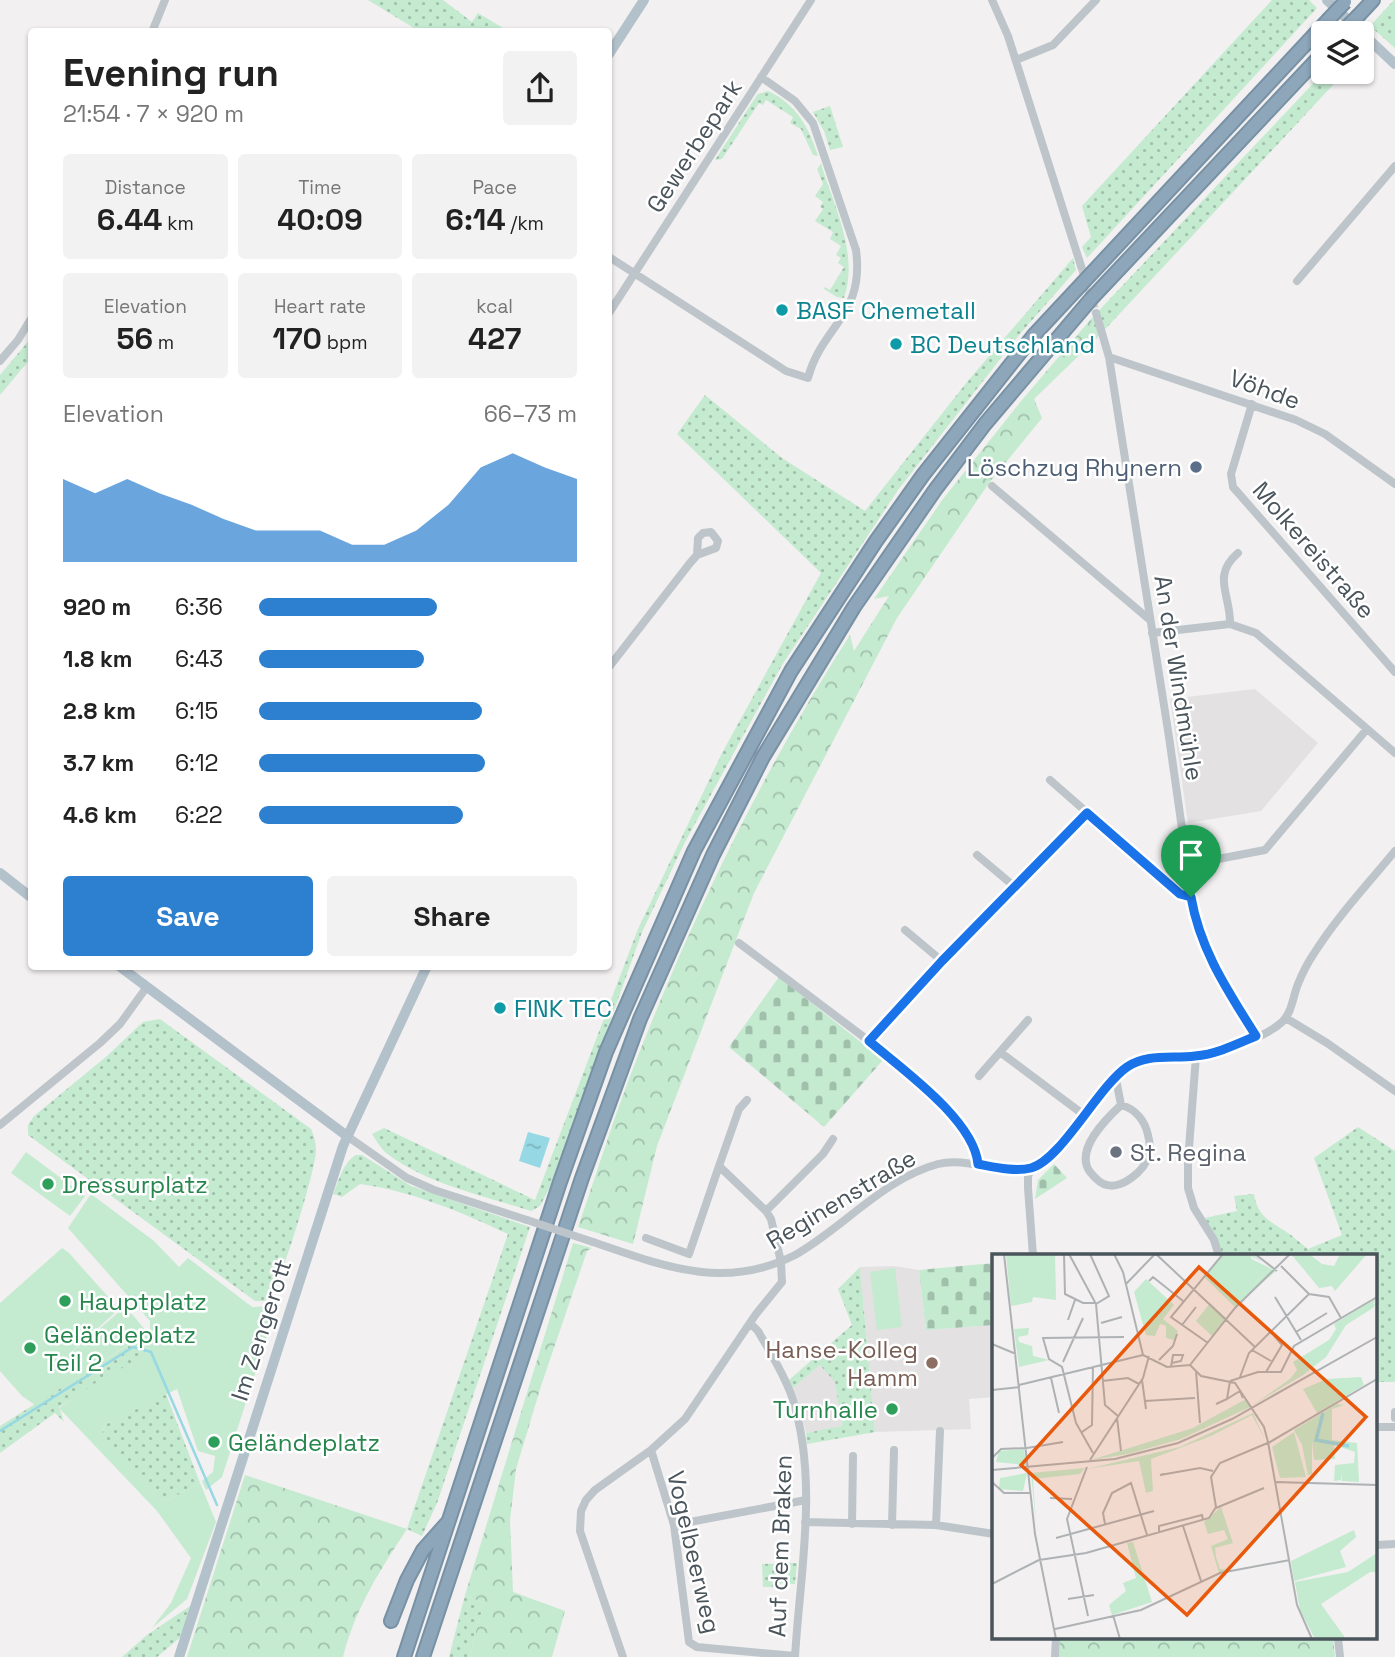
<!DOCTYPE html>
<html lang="en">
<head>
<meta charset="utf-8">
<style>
  :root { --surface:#fff; --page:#f2f2f2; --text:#222; --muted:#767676; --accent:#2d80cf }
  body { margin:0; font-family:"Space Grotesk",sans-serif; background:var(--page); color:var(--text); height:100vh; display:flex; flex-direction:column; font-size:26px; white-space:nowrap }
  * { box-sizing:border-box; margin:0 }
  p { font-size:23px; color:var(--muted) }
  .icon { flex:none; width:38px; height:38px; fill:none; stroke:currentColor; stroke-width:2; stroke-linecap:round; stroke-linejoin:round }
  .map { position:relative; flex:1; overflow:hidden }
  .panel { position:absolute; left:28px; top:28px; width:584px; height:942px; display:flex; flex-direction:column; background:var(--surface); border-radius:7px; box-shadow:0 2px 5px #0004 }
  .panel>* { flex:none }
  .controls { position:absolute; left:1311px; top:21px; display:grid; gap:14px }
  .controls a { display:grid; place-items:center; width:63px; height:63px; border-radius:7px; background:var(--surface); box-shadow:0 2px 5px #0004; font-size:35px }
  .pin { position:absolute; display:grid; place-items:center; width:60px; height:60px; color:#fff; margin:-72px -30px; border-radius:50% 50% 50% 0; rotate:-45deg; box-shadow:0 0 7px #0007 }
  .pin .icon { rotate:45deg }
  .round { display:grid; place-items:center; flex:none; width:74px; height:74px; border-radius:7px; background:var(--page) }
  .headline { display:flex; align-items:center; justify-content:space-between; height:119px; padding:0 35px }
  h1 { font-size:38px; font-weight:800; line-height:52px }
  .figures { display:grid; grid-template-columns:repeat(3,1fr); gap:10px; height:119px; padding:7px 35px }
  .figures div { display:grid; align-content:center; border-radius:7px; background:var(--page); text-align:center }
  .figures b { font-size:30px; font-weight:800 }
  .figures small { font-size:19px; font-weight:400 }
  .figures p { font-size:19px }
  .chart { height:196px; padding:14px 35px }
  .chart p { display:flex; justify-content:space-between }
  .chart svg { width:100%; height:126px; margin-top:7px; fill:var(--accent); opacity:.7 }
  .action { display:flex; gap:14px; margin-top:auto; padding:14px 35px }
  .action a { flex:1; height:80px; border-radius:7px; background:var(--accent); color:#fff; font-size:28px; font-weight:800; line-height:80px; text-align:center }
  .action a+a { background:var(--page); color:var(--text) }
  ul { padding:0 35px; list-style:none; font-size:23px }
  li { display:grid; grid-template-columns:112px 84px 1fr; align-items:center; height:52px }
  li i { height:18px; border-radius:9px; background:var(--accent) }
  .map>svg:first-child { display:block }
  .education { fill:#e3e1e1 }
  .grass { fill:url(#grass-dots) }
  .forest { fill:url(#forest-crowns) }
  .cemetery { fill:url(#cemetery-stones) }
  .pitch { fill:#c4ead0 }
  .water { fill:url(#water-ripples) }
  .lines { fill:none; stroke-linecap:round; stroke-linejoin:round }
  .stream { stroke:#96d8e3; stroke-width:2.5 }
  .minor-tunnel { stroke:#c8c9cb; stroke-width:8; stroke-dasharray:8 4; stroke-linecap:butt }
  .highway-casing { stroke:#7891a5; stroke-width:16 }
  .minor { stroke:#bdc5cb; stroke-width:8 }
  .major { stroke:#b3c1cb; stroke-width:10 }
  .highway { stroke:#8da6b9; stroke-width:12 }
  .highway-bridge-casing { stroke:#7891a5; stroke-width:16; stroke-linecap:butt }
  .minor-bridge { stroke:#bdc5cb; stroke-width:8 }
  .highway-bridge { stroke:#8da6b9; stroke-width:12 }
  .route-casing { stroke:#fff; stroke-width:14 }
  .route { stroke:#1a73e8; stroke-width:9 }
  .culture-dot { fill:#0f9aa8; stroke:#fff; stroke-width:2.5 }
  .service-dot { fill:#5c6f8a; stroke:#fff; stroke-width:2.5 }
  .worship-dot { fill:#6b7280; stroke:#fff; stroke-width:2.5 }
  .leisure-dot { fill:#2e9e5b; stroke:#fff; stroke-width:2.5 }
  .education-dot { fill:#8d6e63; stroke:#fff; stroke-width:2.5 }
  .labels { text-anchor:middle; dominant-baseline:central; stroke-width:5; stroke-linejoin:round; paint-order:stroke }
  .street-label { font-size:24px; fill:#4a545b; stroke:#fff }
  .culture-label { font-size:24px; fill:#0d838f; stroke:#fff; text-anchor:start }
  .service-label { font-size:24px; fill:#4e5e75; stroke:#fff; text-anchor:end }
  .worship-label { font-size:24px; fill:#5b616d; stroke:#fff; text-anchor:start }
  .leisure-label { font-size:24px; fill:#27864d; stroke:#fff; text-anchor:start }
  .education-label { font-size:24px; fill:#785e54; stroke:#fff; text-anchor:end }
  .inset-river { fill:none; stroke:#96d8e3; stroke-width:3.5 }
  .inset-road { fill:none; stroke:#afb2b4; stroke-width:2 }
  .view { fill:#e8590c; fill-opacity:0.15; stroke:#e8590c; stroke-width:3.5 }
  .inset-edge { fill:none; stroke:#4a545b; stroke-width:3.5 }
</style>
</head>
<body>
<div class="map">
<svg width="1395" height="1657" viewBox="0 0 1395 1657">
  <defs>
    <pattern id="grass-dots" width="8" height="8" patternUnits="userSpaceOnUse" patternTransform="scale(1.75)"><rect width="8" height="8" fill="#c4ead0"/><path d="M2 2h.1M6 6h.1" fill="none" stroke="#a1c0ac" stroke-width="1.8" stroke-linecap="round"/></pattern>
    <pattern id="forest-crowns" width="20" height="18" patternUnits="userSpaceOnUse" patternTransform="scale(1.75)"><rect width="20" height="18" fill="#c4ead0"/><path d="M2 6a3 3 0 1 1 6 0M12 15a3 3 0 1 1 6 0" fill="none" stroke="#a1c0ac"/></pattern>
    <pattern id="cemetery-stones" width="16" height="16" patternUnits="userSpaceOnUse" patternTransform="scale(1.75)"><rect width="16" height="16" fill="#c4ead0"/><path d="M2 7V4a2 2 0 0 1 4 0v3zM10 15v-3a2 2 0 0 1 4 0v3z" fill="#a1c0ac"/></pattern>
    <pattern id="water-ripples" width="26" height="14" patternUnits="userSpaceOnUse" patternTransform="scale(1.75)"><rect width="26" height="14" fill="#96d8e3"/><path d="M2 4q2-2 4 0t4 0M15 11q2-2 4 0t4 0" fill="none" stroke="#7cb2bb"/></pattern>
  </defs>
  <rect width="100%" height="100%" fill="#f2f0f0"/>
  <path class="education" d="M1255 689 1318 743 1261 811 1188 823 1170 699Z
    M894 1266 919 1270 926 1330 994 1325V1397L969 1399 971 1429 875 1432 860 1267Z
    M820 1365 835 1381 842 1427 806 1433 793 1388Z"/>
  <path class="grass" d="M368 0H443L472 22 478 13 508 31H419Z
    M1272 0H1309L1317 8 1087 258 1082 247 1091 237 1082 206Z
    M1394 0H1395V48L1370 26Z
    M1324 72H1345L1096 339 1091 319Z
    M768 91C796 104 809 127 818 156L813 155 801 129 790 123 793 117 766 100 763 105 759 103 722 159 715 160 755 98 758 94Z
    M830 106 843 147 830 150 824 131 813 112Z
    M821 164C834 206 859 254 844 298L837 297 824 289 825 287 830 290 844 267 838 263 841 258 836 255 841 246 830 239 833 232 815 221 823 209 820 207 823 202 815 196 823 184 817 169Z
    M1073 258 1076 270 1019 335 898 490 782 665 685 842 642 932 554 1179 540 1206 531 1211C485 1196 423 1183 385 1152 380 1147 376 1140 372 1134L384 1128 535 1200 638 929 722 753 821 573 677 434 705 395 782 458 865 511 967 382Z
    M31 338V358L0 395V375Z
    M160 1019 311 1129C314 1136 316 1143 316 1150 316 1169 281 1283 270 1297 266 1302 262 1301 255 1301L28 1135V1125L34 1116 107 1056 143 1022Z
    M1358 1127 1395 1151V1382H1376V1256H1223L1205 1218 1237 1211 1234 1196 1254 1194C1257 1215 1268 1220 1285 1231 1293 1236 1300 1243 1308 1249L1342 1235 1314 1158Z
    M356 1155H362L411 1186 530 1227 437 1503 422 1536 407 1529 508 1234C461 1212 412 1191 360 1184L342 1197 333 1194C339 1181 343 1162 356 1155Z
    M860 1267 875 1432 807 1444 806 1433 842 1426 835 1382 820 1365 793 1388 789 1380 852 1325 838 1289Z
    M133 1342 150 1350 147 1355 59 1407 64 1422 55 1413 0 1453V1426Z
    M166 1394 200 1483 168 1500 158 1498 101 1434 106 1424Z
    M797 1563 795 1584 781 1583 780 1587H763L762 1564Z
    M465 1595 484 1603 469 1657H449Z
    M190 1606 182 1636 157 1657H122L147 1635Z"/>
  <path class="forest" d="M1091 319 1096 339 1034 399 1042 418 989 483 897 618 754 893 657 1146 633 1244 578 1227C597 1173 613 1119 634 1066 692 917 763 770 850 635L854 651 889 596 874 599 943 499 1022 400Z
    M573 1243 592 1248 587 1251 541 1386 516 1469 510 1520 513 1592 565 1611 552 1657H469L484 1603 465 1595Z
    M245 1475 407 1529C380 1570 355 1609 343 1657H187Z
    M1060 1638H1333L1335 1657H1059Z"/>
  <path class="cemetery" d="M779 977 883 1060 824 1127 729 1047Z
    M1054 1164 1067 1178 1035 1199 1038 1180Z
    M994 1263V1325L926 1330 919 1270Z"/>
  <path class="pitch" d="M26 1152 85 1196 70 1216 11 1173Z
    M91 1194 154 1241 179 1267 188 1258 252 1307 268 1306 279 1299 222 1477 206 1490 202 1481 213 1472 215 1456 198 1451 177 1389 106 1424 101 1433 158 1498 168 1500 200 1483 216 1522 187 1599 152 1628 171 1603 191 1558 157 1511 59 1408 101 1379 147 1355 150 1350 132 1342 35 1405 22 1396 0 1371V1303L62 1248 69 1253 119 1309 63 1360 120 1311 132 1314 150 1336V1321L68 1228Z
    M895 1268 902 1327 877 1330 870 1272Z"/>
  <path class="water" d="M528 1132 550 1138 540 1168 519 1161Z"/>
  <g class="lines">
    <path class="stream" d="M0 1431 133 1347 151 1352 217 1505"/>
    <path class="minor-tunnel" d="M1081 266 1096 313"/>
    <g class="highway-casing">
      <path id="highway" d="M1359 15 1373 0
        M391 1621 407 1580 423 1550 447 1523
        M404 1657 560 1182 606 1052 694 851 791 671 876 541 923 475 1034 335 1328 20
        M423 1657 582 1178 640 1019 713 855 763 757 854 607 935 490 985 424 1091 299 1323 53"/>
    </g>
    <path class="minor" d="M992 0 1008 36 1081 266
      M152 32 165 0
      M1016 60 1053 45 1096 0
      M609 257 786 371 808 378C822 325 865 316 856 250L813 123 795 101 761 77
      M1297 281 1395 166
      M609 313 811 0
      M1096 313 1109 357 1169 737 1194 913 1210 962 1256 1036
      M1109 357 1296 420 1325 434 1395 484
      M0 361 18 340 32 317
      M1252 404 1231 474 1233 487 1395 672
      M992 486 1150 620
      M1230 624C1231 595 1211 576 1238 553
      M1152 633 1230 624 1256 633 1395 753
      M609 667 690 563 697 555 716 548 718 541 711 532 703 533 698 538 697 555
      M1050 780 1180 894 1191 897
      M977 855 1015 887
      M1187 865 1265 850 1367 729
      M905 930 942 961
      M739 943 869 1041 914 1080 966 1131 973 1144 978 1164
      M1286 1018 1327 1043 1395 1091
      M869 1041 942 961 1087 813
      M1000 1052 1084 1115
      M1196 1056 1188 1161V1188L1194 1208 1214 1240 1219 1256
      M979 1076 1028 1020
      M1113 1080 1117 1084 1121 1105
      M1121 1105C1136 1109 1145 1121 1148 1135 1150 1142 1150 1151 1148 1157 1144 1171 1122 1189 1107 1185 1100 1184 1094 1177 1090 1172 1074 1150 1106 1119 1121 1105Z
      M0 1125 100 1043 120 1024 146 988
      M347 1136 407 1178 434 1190 527 1220
      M1032 1168 1028 1176V1188L1033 1256
      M766 1211 823 1154 833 1139
      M646 1238 689 1254 719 1166
      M593 1242C663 1266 724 1291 795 1255 843 1228 883 1179 938 1164 968 1156 1005 1177 1032 1167 1067 1155 1097 1082 1131 1065 1151 1055 1172 1058 1193 1056 1217 1054 1265 1038 1282 1022 1292 1013 1293 996 1298 984 1302 974 1307 964 1313 955 1336 918 1367 885 1395 851
      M750 1323 758 1331C770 1352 784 1374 792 1397 819 1480 800 1572 795 1657
      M1395 1412V1418
      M1376 1427H1395
      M651 1450 674 1525 689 1642 697 1647 795 1656
      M805 1522 936 1525 994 1534
      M852 1524 853 1456
      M674 1525 806 1500
      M892 1525 894 1450
      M936 1525 940 1431
      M1376 1545 1395 1544
      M1338 1638 1340 1657
      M623 1657 580 1531 581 1511 586 1500 595 1490 651 1450 685 1419 756 1314 782 1282 781 1262 771 1219 766 1211 719 1166 739 1109 747 1100
      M1055 1657 1056 1638"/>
    <path class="major" d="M1327 0 1395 64
      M609 54 644 0
      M0 873 32 898
      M119 966 347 1136
      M179 1657 343 1146 427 966"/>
    <use href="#highway" class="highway"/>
    <g class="highway-bridge-casing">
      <path id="highway-bridge" d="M1328 20 1345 2
        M1341 33 1359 15"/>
    </g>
    <path class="minor-bridge" d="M527 1220 593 1242"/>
    <use href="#highway-bridge" class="highway-bridge"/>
  </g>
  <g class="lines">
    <g class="route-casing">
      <path id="route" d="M1087 813 1180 894 1191 897C1200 950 1228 991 1256 1036 1237 1044 1217 1054 1195 1056 1173 1059 1147 1053 1127 1067 1098 1087 1061 1160 1031 1168 1015 1172 994 1167 978 1164 974 1120 902 1069 869 1041L942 961Z"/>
    </g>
    <use href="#route" class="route"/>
  </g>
  <g class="culture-dot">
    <circle cx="782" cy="310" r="7"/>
    <circle cx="896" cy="344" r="7"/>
    <circle cx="500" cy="1008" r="7"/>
  </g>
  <circle class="service-dot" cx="1196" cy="467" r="7"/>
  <circle class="worship-dot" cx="1116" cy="1152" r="7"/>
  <g class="leisure-dot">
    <circle cx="48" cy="1184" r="7"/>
    <circle cx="65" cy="1301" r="7"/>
    <circle cx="30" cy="1348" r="7"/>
    <circle cx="892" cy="1409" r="7"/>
    <circle cx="214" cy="1442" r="7"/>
  </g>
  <circle class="education-dot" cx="932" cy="1363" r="7"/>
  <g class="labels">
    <g class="street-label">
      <text transform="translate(694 146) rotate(-57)">Gewerbepark</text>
      <text transform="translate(1265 389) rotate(20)">Vöhde</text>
      <text transform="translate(1314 550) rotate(49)">Molkereistraße</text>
      <text transform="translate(1179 678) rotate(81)">An der Windmühle</text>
      <text transform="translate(841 1199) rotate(-31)">Reginenstraße</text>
      <text transform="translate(261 1330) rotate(-72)">Im Zengerott</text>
      <text transform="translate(780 1546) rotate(-88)">Auf dem Braken</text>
      <text transform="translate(694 1552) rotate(77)">Vogelbeerweg</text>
    </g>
    <g class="culture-label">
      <text x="796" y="310">BASF Chemetall</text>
      <text x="910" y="344">BC Deutschland</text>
      <text x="514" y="1008">FINK TEC</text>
    </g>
    <g class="service-label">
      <text x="1182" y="467">Löschzug Rhynern</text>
    </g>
    <g class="worship-label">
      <text x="1130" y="1152">St. Regina</text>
    </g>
    <g class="leisure-label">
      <text x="62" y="1184">Dressurplatz</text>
      <text x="79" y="1301">Hauptplatz</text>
      <text x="44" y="1334">Geländeplatz<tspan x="44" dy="28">Teil 2</tspan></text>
      <text x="878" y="1409" text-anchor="end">Turnhalle</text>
      <text x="228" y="1442">Geländeplatz</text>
    </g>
    <g class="education-label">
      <text x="918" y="1349">Hanse-Kolleg<tspan x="918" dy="28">Hamm</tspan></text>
    </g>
  </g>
  <g transform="translate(992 1254)">
    <rect width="385" height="385" fill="#f2f0f0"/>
    <path d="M14 0H63L64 46 41 43 40 48 19 52ZM299 0H317L330 10 318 23ZM154 25 182 51 171 65 186 77 182 86 174 84V72L168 70 163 82 154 81 142 38ZM384 49 381 54 354 71 334 103 311 121 352 69ZM37 74 36 81 26 83 27 88 40 92 41 102 57 106 27 113 22 75ZM261 159 273 186 260 161 219 182 159 205 161 237 154 239 147 207 95 215 188 193ZM302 178 314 223 288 224 280 193ZM323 184 365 189 367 228 350 227 349 219V226L342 227 343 211 362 209 363 198ZM32 195 34 211 4 208 7 197ZM93 214 88 220 41 225 44 270 39 219ZM35 219 31 237 7 235 8 224ZM229 253 241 289 223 294 224 303 228 315 242 316 227 319 219 292 236 285 232 276 216 280 212 268ZM362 276 364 283 348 297 354 313 302 327 299 307ZM141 288 160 348 120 361 117 351 134 337 131 329 144 324 135 289ZM385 299V318H378L329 350 354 385H323L308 356 303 328 356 318Z" fill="#c4ead0"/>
    <path d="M232 0H260L269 7 259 2 263 29 278 14 284 17 243 53 212 23ZM348 0H375L343 37 340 32 327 34 318 23 330 10 342 12ZM383 45 381 52 352 69 331 102 311 121 261 151 298 125 305 116 301 108 337 86 344 75 342 70ZM369 123 372 131 325 159 311 135 335 125ZM254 145 258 153 189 185 136 200 99 206 201 174Z" fill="#c4ead0"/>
    <path d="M218 49 234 64 220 82 204 67Z" fill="#c4ead0"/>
    <path d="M251 1 278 14 263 29 246 13ZM345 150 352 151 340 155V187L323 184 342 190 343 205 322 206 320 187V220L316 221 310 191 302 176Z" fill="#c4ead0"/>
    <path class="inset-river" d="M331 159 324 186 357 192"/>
    <path class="inset-road" d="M12 0 43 280 64 385M72 0 73 40 91 49H104M77 0 104 50 113 151 126 162M98 0 117 42 104 50M122 0 131 18 151 101M164 0 263 93M263 0 285 17M289 12 317 40 337 43 349 64M157 27 161 23 191 47M134 30 163 0M283 43 309 86M76 66 83 46M109 69 130 63M190 71 204 53M304 78 335 59M216 89 179 63 231 0M0 90 24 100M260 96 279 107M151 101 175 113 198 111 209 122 243 129 272 173 276 188M167 106 181 92 185 80M71 108 91 64M198 111 243 54 298 0M179 113 181 101H191L189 107 180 109M204 117 208 169M274 118 290 91 279 78M248 123 257 99 317 40M59 124 67 159M150 126 154 155M110 127 136 124 147 130M238 127 266 118H289L302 92 385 43M27 131 151 101M0 136 28 133M235 145 248 137 251 144M153 147 203 144M224 150 235 145 238 127M125 164 129 197M90 178 100 171 101 112M276 188 305 351 320 385M35 194 71 188M101 199 84 169 70 113 57 105 51 84 132 83M0 204 9 195 35 194M98 206 151 124 157 102M95 213 75 265 96 362M0 216 123 205 186 189 240 165 385 83M172 220 168 221 208 214 221 217M0 228 12 239H39M284 228 385 231M58 244 80 245M224 254 272 234M113 270 111 259 120 239 139 229 155 281M191 272 209 327M167 279V272L210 261 211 266M64 284 162 257M47 306 94 299 217 264 224 253 219 223 228 209 278 188 385 125M0 330 47 306M76 345 102 341M121 361 128 385M63 375 149 356 228 319 298 306"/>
    <path class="view" d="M207 13 374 163 195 361 29 211Z"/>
    <rect width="385" height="385" class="inset-edge"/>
  </g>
</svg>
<div class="controls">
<a><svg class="icon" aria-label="layers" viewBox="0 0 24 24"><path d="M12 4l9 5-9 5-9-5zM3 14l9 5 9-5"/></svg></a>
</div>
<div class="pin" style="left:1191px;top:897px;background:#1e9e55"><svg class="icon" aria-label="arrive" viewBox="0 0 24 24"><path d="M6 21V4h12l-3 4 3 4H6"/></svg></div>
<section class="panel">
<div class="headline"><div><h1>Evening run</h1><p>21:54 · 7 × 920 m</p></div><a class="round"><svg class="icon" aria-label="share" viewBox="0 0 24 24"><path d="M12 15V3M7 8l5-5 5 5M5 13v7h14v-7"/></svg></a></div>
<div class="figures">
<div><p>Distance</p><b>6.44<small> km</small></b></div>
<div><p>Time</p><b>40:09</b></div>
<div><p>Pace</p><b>6:14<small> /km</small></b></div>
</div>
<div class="figures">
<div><p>Elevation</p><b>56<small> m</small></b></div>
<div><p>Heart rate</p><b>170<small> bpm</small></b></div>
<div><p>kcal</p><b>427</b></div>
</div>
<div class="chart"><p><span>Elevation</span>66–73 m</p>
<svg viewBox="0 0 160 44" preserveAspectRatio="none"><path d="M0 44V15L10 20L20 15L30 20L40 24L50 29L60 33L70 33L80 33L90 38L100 38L110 33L120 24L130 11L140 6L150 11L160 15V44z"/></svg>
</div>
<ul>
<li><b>920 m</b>6:36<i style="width:56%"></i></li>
<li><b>1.8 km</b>6:43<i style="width:52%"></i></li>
<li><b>2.8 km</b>6:15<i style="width:70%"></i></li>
<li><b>3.7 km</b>6:12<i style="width:71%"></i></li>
<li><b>4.6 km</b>6:22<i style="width:64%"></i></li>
</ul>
<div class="action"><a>Save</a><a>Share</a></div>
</section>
</div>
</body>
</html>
